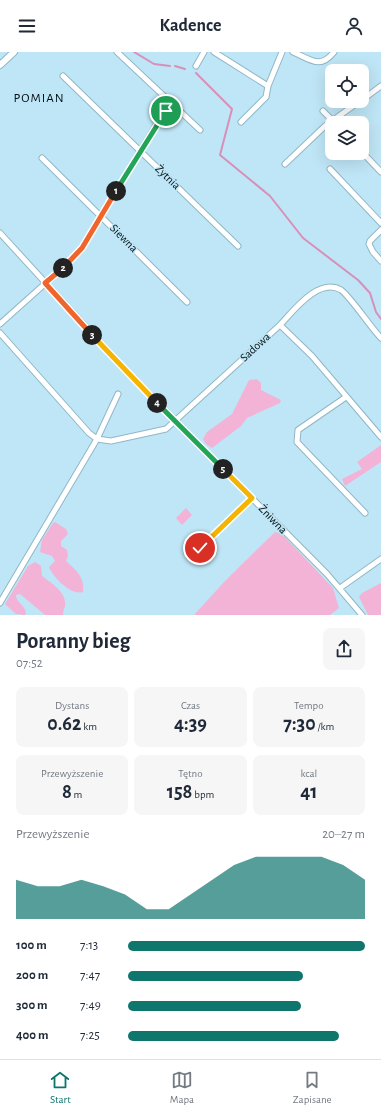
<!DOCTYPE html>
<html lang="pl">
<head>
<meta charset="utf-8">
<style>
  :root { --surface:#fff; --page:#f6f6f7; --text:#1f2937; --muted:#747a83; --line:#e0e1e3; --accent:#0f766e }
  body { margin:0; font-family:"Alegreya Sans",sans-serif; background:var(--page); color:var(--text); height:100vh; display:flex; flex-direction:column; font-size:15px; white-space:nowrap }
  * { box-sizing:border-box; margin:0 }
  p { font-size:13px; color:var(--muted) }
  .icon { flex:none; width:22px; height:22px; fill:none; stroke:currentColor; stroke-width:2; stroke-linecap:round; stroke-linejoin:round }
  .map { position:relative; height:563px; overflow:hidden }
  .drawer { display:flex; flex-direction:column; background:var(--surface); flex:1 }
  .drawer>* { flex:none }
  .tools { position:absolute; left:325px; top:12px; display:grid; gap:8px }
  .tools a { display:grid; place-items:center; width:44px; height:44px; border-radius:8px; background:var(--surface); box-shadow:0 4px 16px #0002; font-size:20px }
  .pin { position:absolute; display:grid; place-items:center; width:34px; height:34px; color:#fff; margin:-17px; border:2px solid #fff; border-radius:50%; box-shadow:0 1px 4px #0007 }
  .km { position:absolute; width:20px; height:20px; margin:-10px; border-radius:50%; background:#222; color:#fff; font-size:11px; line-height:20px; text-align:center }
  .round { display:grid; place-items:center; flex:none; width:42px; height:42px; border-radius:8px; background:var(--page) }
  .summary { display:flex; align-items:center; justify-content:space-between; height:68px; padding:0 16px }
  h1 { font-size:22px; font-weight:600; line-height:30px }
  .figures { display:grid; grid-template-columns:repeat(3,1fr); gap:6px; height:68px; padding:4px 16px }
  .figures div { display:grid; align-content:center; border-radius:8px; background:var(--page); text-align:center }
  .figures b { font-size:20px; font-weight:600 }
  .figures small { font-size:11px; font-weight:400 }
  .figures p { font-size:11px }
  .chart { height:112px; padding:8px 16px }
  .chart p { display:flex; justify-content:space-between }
  .chart svg { width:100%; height:72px; margin-top:4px; fill:var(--accent); opacity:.7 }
  ul { padding:0 16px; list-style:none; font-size:13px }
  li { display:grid; grid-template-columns:64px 48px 1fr; align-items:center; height:30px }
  li i { height:10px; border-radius:5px; background:var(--accent) }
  header { display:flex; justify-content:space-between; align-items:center; height:52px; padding:0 16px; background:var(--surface); font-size:18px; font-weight:600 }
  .menu { display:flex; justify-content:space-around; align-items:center; height:56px; border-top:1px solid var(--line); background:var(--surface); font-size:11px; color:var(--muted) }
  .menu a { display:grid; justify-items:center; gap:2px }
  .menu .selected { color:var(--accent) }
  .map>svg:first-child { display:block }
  .green { fill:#f2b3d6 }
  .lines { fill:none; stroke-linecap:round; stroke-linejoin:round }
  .stream { stroke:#d88fb9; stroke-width:2 }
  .minor-casing { stroke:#91b7c6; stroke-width:7 }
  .tertiary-casing { stroke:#91b7c6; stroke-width:8 }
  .minor { stroke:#fff; stroke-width:5 }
  .tertiary { stroke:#fff; stroke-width:6 }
  .split-1-casing { stroke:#fff; stroke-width:8 }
  .split-2-casing { stroke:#fff; stroke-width:8 }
  .split-3-casing { stroke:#fff; stroke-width:8 }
  .split-4-casing { stroke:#fff; stroke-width:8 }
  .split-5-casing { stroke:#fff; stroke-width:8 }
  .split-6-casing { stroke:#fff; stroke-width:8 }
  .split-1 { stroke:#22a559; stroke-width:5 }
  .split-2 { stroke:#f0652b; stroke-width:5 }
  .split-3 { stroke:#f0652b; stroke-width:5 }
  .split-4 { stroke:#f5b400; stroke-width:5 }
  .split-5 { stroke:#22a559; stroke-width:5 }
  .split-6 { stroke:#f5b400; stroke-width:5 }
  .labels { text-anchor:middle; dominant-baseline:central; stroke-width:3; stroke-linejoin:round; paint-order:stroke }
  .street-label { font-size:12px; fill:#030f14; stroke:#bfe6f6 }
  .neighbourhood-label { font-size:13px; letter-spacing:1px; fill:#030f14; stroke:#bfe6f6 }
</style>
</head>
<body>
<header><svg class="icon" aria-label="menu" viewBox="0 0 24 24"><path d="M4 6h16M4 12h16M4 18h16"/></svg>Kadence<svg class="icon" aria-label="person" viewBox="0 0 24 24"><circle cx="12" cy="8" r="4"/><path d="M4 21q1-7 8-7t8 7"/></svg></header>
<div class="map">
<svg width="381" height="563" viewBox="0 0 381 563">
  <rect width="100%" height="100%" fill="#bfe6f6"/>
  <path class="green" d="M257 327 261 331V338L281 348 280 351 247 366 241 374 212 396 206 392 203 387 207 380 232 362 249 328Z
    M381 393V410L345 434 342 427 362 417 357 410Z
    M186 456 192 463 182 473 176 466Z
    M55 470 66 477 68 482 61 489V494L67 498 68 504 66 509C76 518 85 525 83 540 71 544 53 525 49 515L55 509 52 504 40 500 42 488 53 471Z
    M275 480 282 482 333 536 339 556 330 563H194L225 529Z
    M35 510 41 514 42 524C51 531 67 540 65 554 64 557 63 560 63 563H45L20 542 16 543C16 550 25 553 26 561L25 563 16 562 5 552 28 514Z
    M381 531V563H368L359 545 362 541Z"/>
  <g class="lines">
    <path class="stream" d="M134 0 154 12 170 14
      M175 14 185 17
      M196 21 232 57 220 103 270 144 303 186 358 228 370 241 376 260 381 267"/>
    <g class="minor-casing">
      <path id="minor" d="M117 0 200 78
        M214 0 268 34
        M293 0C310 7 320 18 334 0
        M196 14 204 0
        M63 24 238 194
        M362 48 381 34
        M323 59 334 70
        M241 70 266 45 268 34 282 0
        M362 100 381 120
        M42 106 187 250
        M285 112 325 74 360 49
        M330 117 381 171
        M381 178 370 189 369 192 373 200 381 209
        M0 181 127 320 327 522 362 563
        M0 272 67 212 82 196 170 50
        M280 273 312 304 381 385
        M0 281 89 381 97 387 118 342
        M346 345 298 378 297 390 365 461
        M200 496 252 446
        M340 536 381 507
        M0 551 97 387 111 389 166 377 280 273C294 258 319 225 341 238 350 244 371 276 381 286"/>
    </g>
    <g class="tertiary-casing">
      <path id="tertiary" d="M0 13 14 0"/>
    </g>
    <use href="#minor" class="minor"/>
    <use href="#tertiary" class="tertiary"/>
  </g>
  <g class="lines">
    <g class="split-1-casing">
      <path id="split-1" d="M116 139 166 59"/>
    </g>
    <g class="split-2-casing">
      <path id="split-2" d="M63 216 82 196 116 139"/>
    </g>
    <g class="split-3-casing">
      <path id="split-3" d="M63 216 45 231 92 283"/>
    </g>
    <g class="split-4-casing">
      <path id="split-4" d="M92 283 157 351"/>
    </g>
    <g class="split-5-casing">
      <path id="split-5" d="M157 351 223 417"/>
    </g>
    <g class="split-6-casing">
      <path id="split-6" d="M200 496 252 446 223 417"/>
    </g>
    <use href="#split-1" class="split-1"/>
    <use href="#split-2" class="split-2"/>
    <use href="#split-3" class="split-3"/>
    <use href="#split-4" class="split-4"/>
    <use href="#split-5" class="split-5"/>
    <use href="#split-6" class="split-6"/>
  </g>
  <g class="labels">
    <g class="street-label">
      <text transform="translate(168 125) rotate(44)">Żytnia</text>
      <text transform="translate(124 186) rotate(45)">Siewna</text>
      <text transform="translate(255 295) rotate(-43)">Sadowa</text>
      <text transform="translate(273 467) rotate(46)">Żniwna</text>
    </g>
    <g class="neighbourhood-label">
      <text x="39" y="46">POMIAN</text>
    </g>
  </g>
</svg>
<div class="tools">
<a><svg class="icon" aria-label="locate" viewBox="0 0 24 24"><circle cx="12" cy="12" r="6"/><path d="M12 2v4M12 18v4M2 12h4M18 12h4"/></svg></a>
<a><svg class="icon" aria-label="layers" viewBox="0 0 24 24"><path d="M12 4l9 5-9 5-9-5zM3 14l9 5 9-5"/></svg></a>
</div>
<div class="pin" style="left:166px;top:59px;background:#1e9e55"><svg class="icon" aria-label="arrive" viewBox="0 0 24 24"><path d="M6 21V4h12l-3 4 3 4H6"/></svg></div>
<div class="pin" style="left:200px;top:496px;background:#d93025"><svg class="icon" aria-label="check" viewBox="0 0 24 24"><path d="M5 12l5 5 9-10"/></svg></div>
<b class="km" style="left:116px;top:139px">1</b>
<b class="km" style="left:63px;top:216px">2</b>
<b class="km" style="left:92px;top:283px">3</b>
<b class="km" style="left:157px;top:351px">4</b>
<b class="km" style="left:223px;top:417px">5</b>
</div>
<section class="drawer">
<div class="summary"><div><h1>Poranny bieg</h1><p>07:52</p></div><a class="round"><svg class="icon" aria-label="share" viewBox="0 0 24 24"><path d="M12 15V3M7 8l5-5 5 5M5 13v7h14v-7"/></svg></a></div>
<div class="figures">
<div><p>Dystans</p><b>0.62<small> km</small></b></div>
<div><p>Czas</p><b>4:39</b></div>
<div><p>Tempo</p><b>7:30<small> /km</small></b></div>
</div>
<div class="figures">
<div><p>Przewyższenie</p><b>8<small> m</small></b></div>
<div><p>Tętno</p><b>158<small> bpm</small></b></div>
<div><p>kcal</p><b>41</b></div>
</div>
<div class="chart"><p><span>Przewyższenie</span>20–27 m</p>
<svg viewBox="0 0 160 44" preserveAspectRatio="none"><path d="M0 44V20L10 24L20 24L30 20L40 24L50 29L60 38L70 38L80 29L90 20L100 11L110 6L120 6L130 6L140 6L150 11L160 20V44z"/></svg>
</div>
<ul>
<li><b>100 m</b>7:13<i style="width:100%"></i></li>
<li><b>200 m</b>7:47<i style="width:74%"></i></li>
<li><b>300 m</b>7:49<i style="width:73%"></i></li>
<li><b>400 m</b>7:25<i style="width:89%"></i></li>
</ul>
</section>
<nav class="menu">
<a class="selected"><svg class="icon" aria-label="home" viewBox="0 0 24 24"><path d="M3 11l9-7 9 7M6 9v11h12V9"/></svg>Start</a>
<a><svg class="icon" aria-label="map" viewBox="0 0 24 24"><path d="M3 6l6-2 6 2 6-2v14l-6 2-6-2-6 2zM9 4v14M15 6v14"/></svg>Mapa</a>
<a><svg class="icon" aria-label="saved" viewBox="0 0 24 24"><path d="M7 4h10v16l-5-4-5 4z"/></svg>Zapisane</a>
</nav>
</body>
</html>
